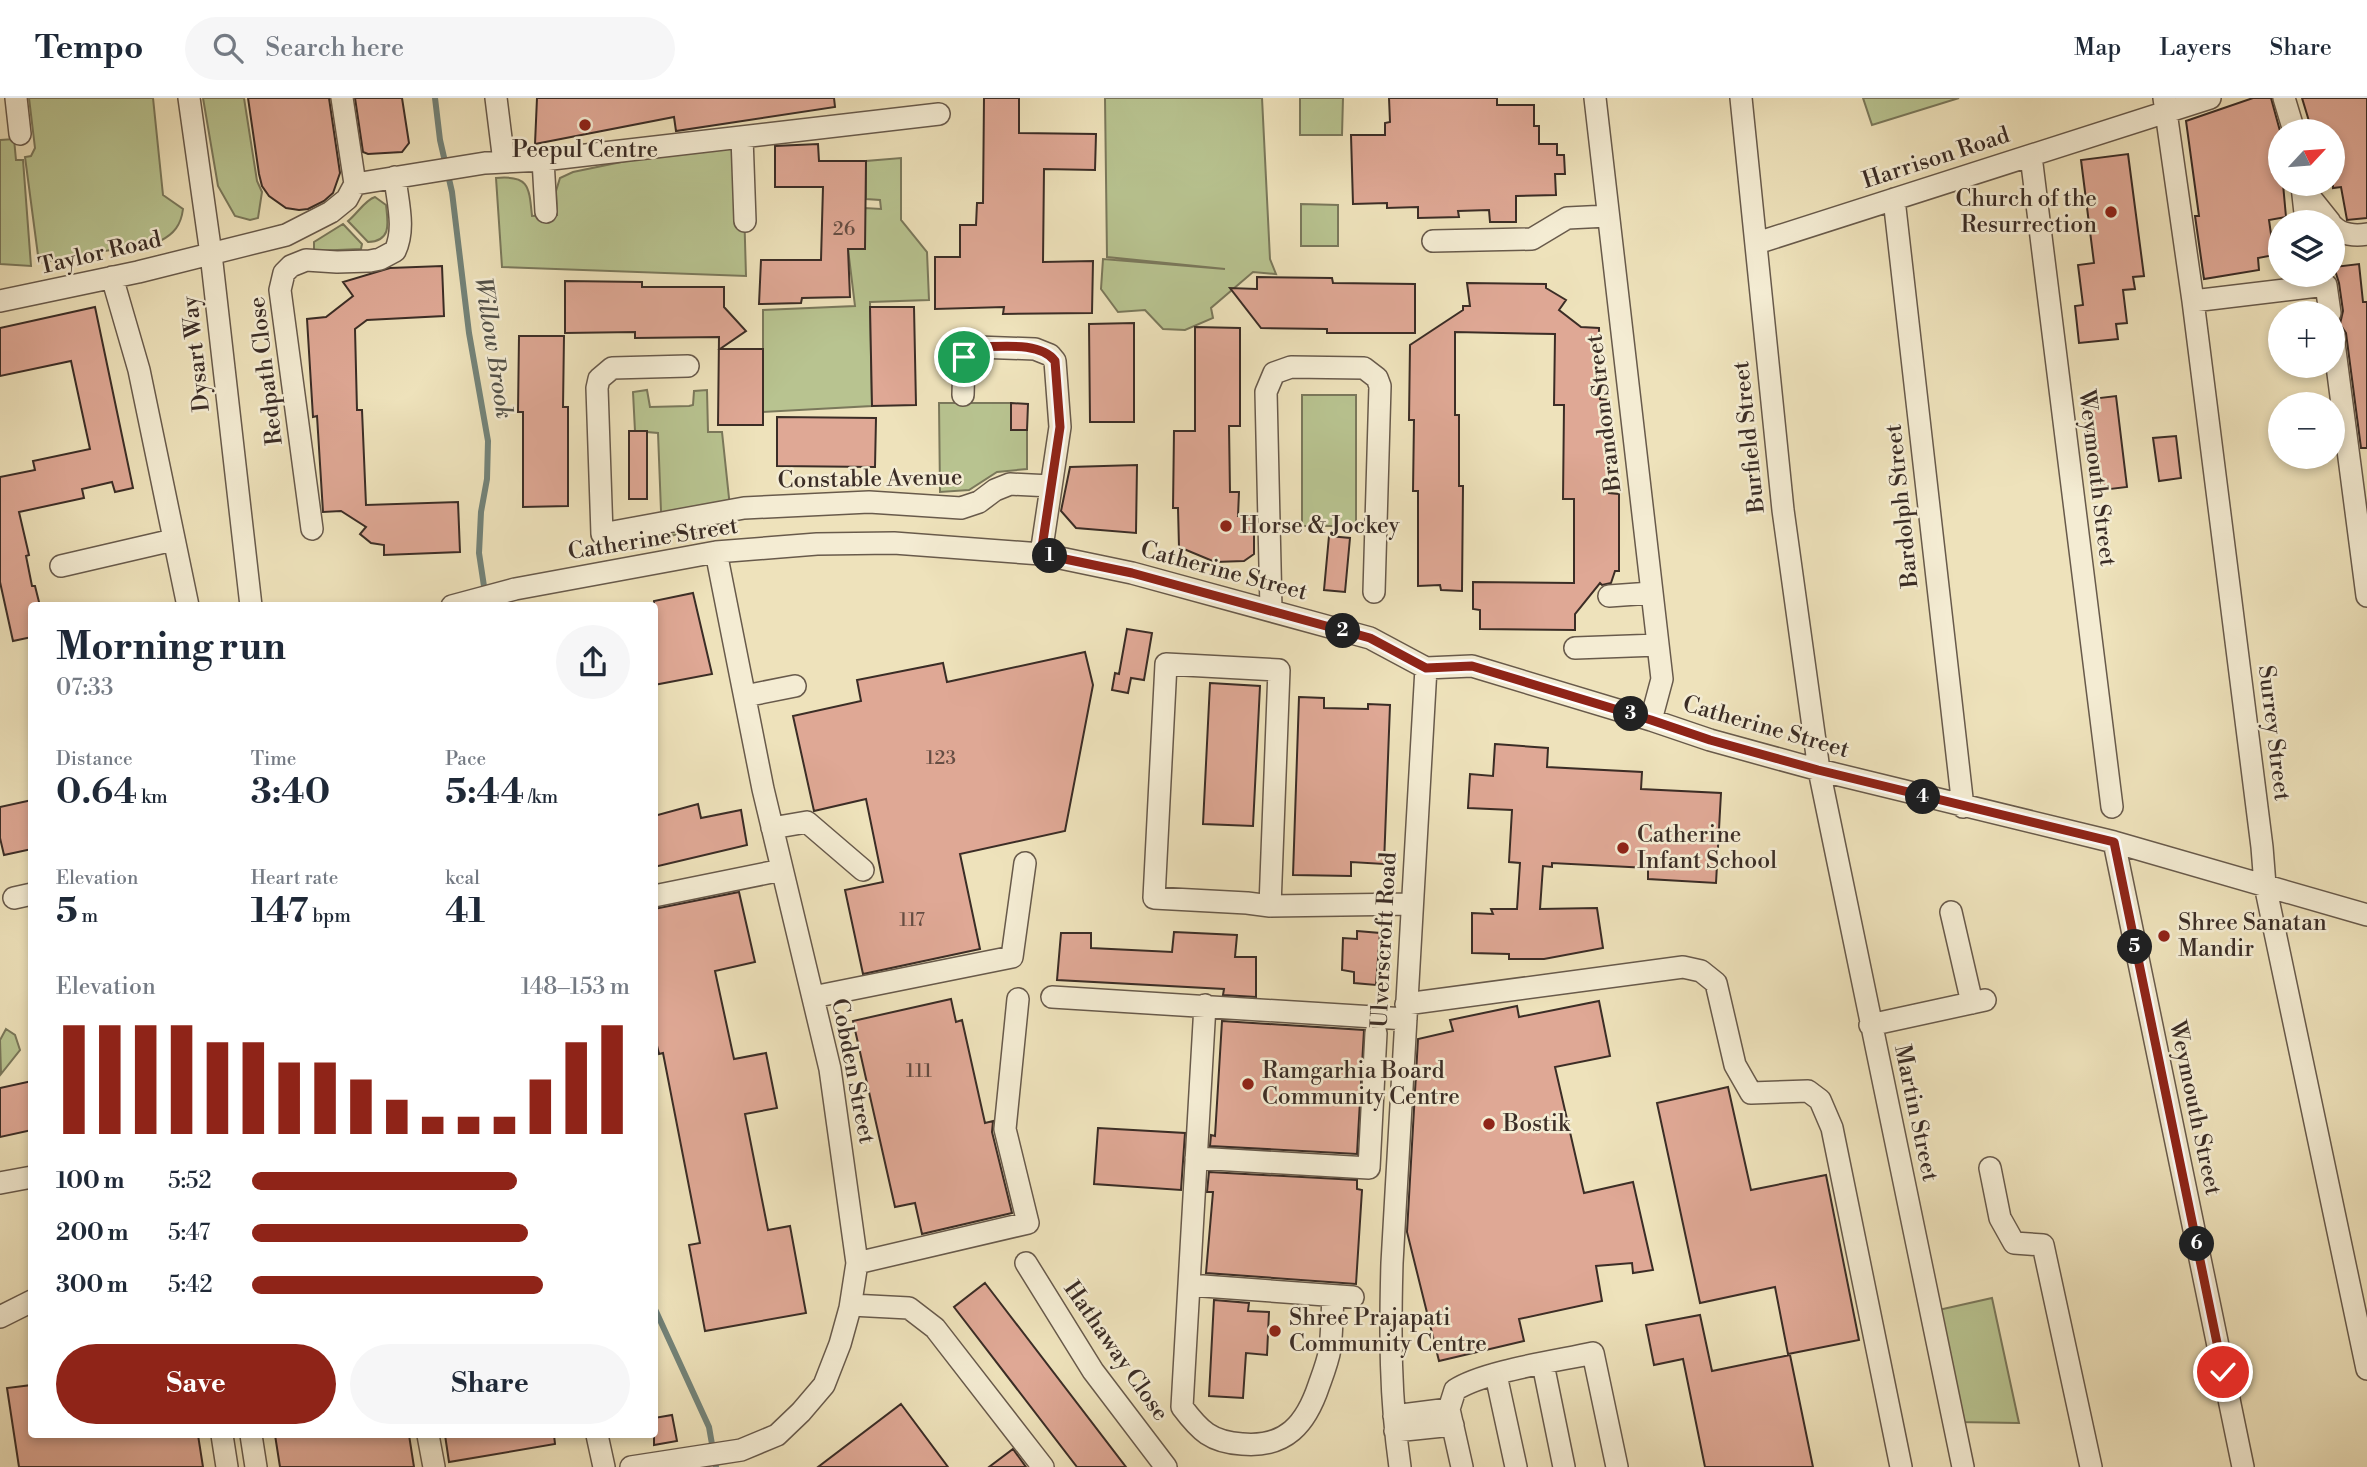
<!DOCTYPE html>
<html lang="en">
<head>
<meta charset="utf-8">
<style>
  :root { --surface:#fff; --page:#f6f6f7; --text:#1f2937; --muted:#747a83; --line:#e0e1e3; --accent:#8f2418 }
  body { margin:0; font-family:"Libre Bodoni",serif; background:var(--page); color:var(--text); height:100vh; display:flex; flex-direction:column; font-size:26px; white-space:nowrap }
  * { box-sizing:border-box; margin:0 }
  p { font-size:23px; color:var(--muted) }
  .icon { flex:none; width:38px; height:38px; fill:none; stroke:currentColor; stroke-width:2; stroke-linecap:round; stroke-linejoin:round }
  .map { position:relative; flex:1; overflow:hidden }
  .details { position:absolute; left:28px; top:504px; width:630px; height:836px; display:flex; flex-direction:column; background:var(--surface); border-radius:7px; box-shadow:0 4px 10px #0003 }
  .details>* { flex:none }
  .needle { width:46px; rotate:64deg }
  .buttons { position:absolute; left:2268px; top:21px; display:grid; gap:14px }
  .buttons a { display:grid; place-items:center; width:77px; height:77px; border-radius:50%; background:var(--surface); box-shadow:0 4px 10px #0003; font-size:35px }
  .pin { position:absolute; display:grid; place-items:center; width:60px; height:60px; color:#fff; margin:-30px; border:4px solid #fff; border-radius:50%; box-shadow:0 2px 7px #0007 }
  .km { position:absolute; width:35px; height:35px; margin:-18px; border-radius:50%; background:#222; color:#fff; font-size:19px; line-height:35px; text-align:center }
  .round { display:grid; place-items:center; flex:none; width:74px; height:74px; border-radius:37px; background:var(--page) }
  .summary { display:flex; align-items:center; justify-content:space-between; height:119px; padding:0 28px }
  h1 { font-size:38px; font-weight:700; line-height:52px }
  .metrics { display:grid; grid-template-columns:repeat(3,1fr); gap:10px; height:119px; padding:7px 28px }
  .metrics div { display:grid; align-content:center }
  .metrics b { font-size:35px; font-weight:700 }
  .metrics small { font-size:19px; font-weight:400 }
  .metrics p { font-size:19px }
  .chart { height:196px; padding:14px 28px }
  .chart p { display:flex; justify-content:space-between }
  .chart svg { width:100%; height:126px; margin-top:7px; stroke:var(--accent); stroke-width:6 }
  .action { display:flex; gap:14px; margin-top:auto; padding:14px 28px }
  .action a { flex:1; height:80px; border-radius:42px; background:var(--accent); color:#fff; font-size:28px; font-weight:700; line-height:80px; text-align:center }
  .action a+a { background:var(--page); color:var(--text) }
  ul { padding:0 28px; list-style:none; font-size:23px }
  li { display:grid; grid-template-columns:112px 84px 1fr; align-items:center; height:52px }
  li i { height:18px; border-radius:9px; background:var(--accent) }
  header { display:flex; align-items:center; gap:42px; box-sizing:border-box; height:98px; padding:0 35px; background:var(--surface); border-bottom:2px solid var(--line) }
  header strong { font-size:33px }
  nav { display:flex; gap:38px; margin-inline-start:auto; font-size:24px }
  .search { width:490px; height:63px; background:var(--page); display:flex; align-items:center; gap:18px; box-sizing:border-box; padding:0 24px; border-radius:38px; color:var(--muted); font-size:26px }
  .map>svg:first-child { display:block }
  .green { fill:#b8c390; stroke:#7a785b; stroke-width:2 }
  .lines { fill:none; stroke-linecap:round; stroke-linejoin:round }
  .stream { stroke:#738379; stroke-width:6 }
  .building { fill:#dfa895; stroke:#3b2d26; stroke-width:2 }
  .minor-casing { stroke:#685a4b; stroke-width:24 }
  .minor { stroke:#f4ecd3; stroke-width:21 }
  .route-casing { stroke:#fff; stroke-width:14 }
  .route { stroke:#8f2418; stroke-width:9 }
  .poi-dot { fill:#8f2418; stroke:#f4ecd3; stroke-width:2.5 }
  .labels { text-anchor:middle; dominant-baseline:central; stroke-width:5; stroke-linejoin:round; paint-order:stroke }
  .number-label { font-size:19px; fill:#644c42 }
  .poi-label { font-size:23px; fill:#3b2d26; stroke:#f4ecd3; text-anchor:start }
  .street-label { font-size:23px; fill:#3b2d26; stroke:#f4ecd3 }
  .water-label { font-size:24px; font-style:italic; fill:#525149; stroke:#f4ecd3 }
</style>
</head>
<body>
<header>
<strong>Tempo</strong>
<div class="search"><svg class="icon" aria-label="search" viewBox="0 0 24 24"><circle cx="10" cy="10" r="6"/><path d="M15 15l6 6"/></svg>Search here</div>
<nav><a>Map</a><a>Layers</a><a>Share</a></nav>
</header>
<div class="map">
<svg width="2367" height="1369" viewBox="0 0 2367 1369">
  <rect width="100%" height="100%" fill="#eee2bb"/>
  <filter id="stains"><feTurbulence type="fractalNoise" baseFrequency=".00286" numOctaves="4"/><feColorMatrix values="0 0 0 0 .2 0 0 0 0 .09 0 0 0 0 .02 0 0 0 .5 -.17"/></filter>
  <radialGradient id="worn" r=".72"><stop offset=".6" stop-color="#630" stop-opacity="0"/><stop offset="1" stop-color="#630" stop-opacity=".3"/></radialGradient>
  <path class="green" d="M29 0H153L163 97 183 111C181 127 174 136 160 143L39 165 25 59 31 58 35 50Z
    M203 0H244L257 83 262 94 258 120 250 122 235 118 218 88Z
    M1105 0H1262L1270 161 1276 176 1253 174 1211 210 1213 220 1185 232 1163 231 1145 212 1118 214 1101 191 1103 161 1225 171 1107 159Z
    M1300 0H1343L1342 37H1300Z
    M1863 0H1959L1872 27Z
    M742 39 746 178 502 169 496 80C529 77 529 88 532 118L557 117 556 93 560 80 573 74Z
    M14 41 16 62H23L31 168 0 166V42Z
    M901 60V122L927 154 929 202 870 204 872 308 763 314V212L855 208 848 151H865V110L881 111 880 102 866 101V63Z
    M375 99 386 107C388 125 392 143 368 144L348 123C357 116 365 102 375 99Z
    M1301 106 1338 107V148H1301Z
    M343 126 362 146 361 151 314 153V144Z
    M647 292 650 309 689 308 693 307 694 293 707 292 708 334H722L732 428 662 439 658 335 635 333 633 294Z
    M1302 297H1356V428H1302Z
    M939 305H1011V332H1027V371L997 374 969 392 940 394Z
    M6 931 15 937 20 952 1 976 0 942Z
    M1992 1200 2019 1325 1956 1324 1934 1213Z"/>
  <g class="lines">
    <path class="stream" d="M435 0 440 42 452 94 469 235 488 343 487 381 481 414 479 455 485 495
      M654 1209 709 1329 716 1369"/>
  </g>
  <path class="building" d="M248 0H329L340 75 333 95 324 103 308 111 299 112 286 110 269 98 262 88 259 76Z
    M355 0H402L409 45 402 54 368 56 363 54Z
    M537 0H834L835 9 676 33 674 19 535 46Z
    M984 0H1019V35L1096 36 1095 72 1044 71 1043 164 1093 163 1092 215 1003 216 1004 209 935 211V159H960V127H976L977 105H983Z
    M1389 0H1497V7H1534V28H1539V46H1557V57H1564L1565 76H1555L1556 97 1516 98V124H1490L1489 112 1458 113 1459 119 1418 120V109L1387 110V105L1353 106 1351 37H1385V25L1390 24Z
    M2253 0H2271L2280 33V86H2283L2286 119 2269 122 2274 157 2258 160 2259 172 2204 181 2195 118H2199L2186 23Z
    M2302 0H2367V120L2347 122 2341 89 2333 90V33H2312Z
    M818 46 819 63H866L865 151H848L850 199 802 200 801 205 759 206 761 162H821L823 89H775V48Z
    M2128 56 2144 178 2133 179 2135 191 2123 192 2127 225 2116 226 2118 241 2079 245 2075 208 2083 207 2078 167 2094 165 2081 62Z
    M2359 166 2363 204H2367V350H2361L2346 235 2340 226 2343 213 2339 185 2334 169Z
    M442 168 444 218 367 222 355 231 357 312H362L366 407 458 404 460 454 384 457V447L371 445 360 436 366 429 341 413 323 414 317 318 313 319 307 221 326 219 353 198 343 184 390 170Z
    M1257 179 1332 180 1333 185 1415 186V235H1327V231L1261 230 1230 190 1257 191Z
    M565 183 642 184V189H724V209L746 233 720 251H763V327H718L719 239 635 240V234L565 235Z
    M1467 185 1546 186V190L1566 202 1559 212 1581 229 1599 230 1600 301 1609 302V395L1619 396V473H1615L1611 485 1602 487 1600 485 1575 516V532L1480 531V512L1473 511V484L1574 485V401H1563L1564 307H1554L1555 236 1455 234V317H1459V388H1463L1462 493 1441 492 1440 487 1418 488V393H1413L1414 322H1409L1410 247 1463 212V208H1470Z
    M95 209 133 390 115 394 112 384 82 391 84 400 19 414 29 457 26 458 32 488H35L40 508H32V539L13 543 0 484V379L35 372 33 363 90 351 71 263 0 278V230Z
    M870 209H914L916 307 872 308Z
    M1134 225V324H1090L1089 226Z
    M1195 229 1240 230V328H1229L1230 394H1239L1238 418 1254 417V456L1244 463 1215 464 1179 449 1178 410H1173L1174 333H1195Z
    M519 238H564L563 309H568V408L523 409V314H518Z
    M2116 298 2127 389 2094 393 2083 302Z
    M1011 305 1028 306 1027 332H1011Z
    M777 319 876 320 875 369 777 368Z
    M629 333H647V401H629Z
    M2176 338 2181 380 2159 383 2153 340Z
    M1137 367 1136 435 1076 430 1061 413 1070 369Z
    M1329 438 1350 440 1345 494 1324 492Z
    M693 495 712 576 654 587V503Z
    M1127 531 1152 535 1144 582 1131 580 1128 595 1112 592 1115 575 1119 576Z
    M1085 554 1093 587 1065 733 960 756 980 851 863 876 845 792 883 784 866 701 814 713 793 618 861 603 857 582 943 565 947 584Z
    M1210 585 1260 588 1253 728 1203 726Z
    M1299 599 1324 600V610L1368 611V606L1390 607 1384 766 1351 764V778L1293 777Z
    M1495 646 1548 650 1547 669 1642 674 1641 691 1721 695 1716 785 1648 781V770L1552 765V769L1543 768 1540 811 1597 810 1603 850 1544 861H1509V856L1472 855V815L1493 816 1491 811H1517L1520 765 1509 764 1512 712 1468 710 1470 676 1493 678Z
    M32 702V751L4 757 0 740V709Z
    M698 706 701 720 741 712 747 747 654 769V718Z
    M739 794 755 864 715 873 734 961 766 955 777 1010 745 1016 768 1132 790 1128 806 1215 705 1233 689 1147 700 1145 663 955 659 956 654 935V811Z
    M1357 833 1380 835 1376 887 1354 885V874L1342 872 1343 840 1357 841Z
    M1174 834 1237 837 1235 859H1256V899L1223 897 1224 891 1057 882 1061 835H1091V850L1172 854Z
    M951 901 956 924 962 922 985 1025 993 1023 992 1034 1012 1115 922 1136 915 1105 895 1109 853 923Z
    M1599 903 1610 958 1555 969 1584 1095 1633 1084 1653 1172 1633 1175 1632 1165 1596 1168 1602 1203 1519 1221 1524 1243 1439 1263 1407 1134 1418 941 1453 933 1450 922 1517 908 1519 919Z
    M1222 923 1364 932 1357 1056 1210 1048 1211 1037 1215 1038Z
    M32 983V1032L0 1039V990Z
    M1728 989 1751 1092 1826 1077 1859 1242 1788 1256 1775 1189 1700 1205 1657 1005Z
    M1098 1030 1185 1035 1181 1092 1094 1086Z
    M1209 1074 1357 1082V1091L1362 1092 1356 1186 1206 1175 1213 1094H1207Z
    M985 1185 1126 1369H1077L954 1209Z
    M1214 1202 1249 1205 1248 1213 1269 1214 1267 1257 1246 1255 1243 1300 1209 1298Z
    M1700 1217 1712 1273 1790 1257 1813 1369H1705L1683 1261 1654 1267 1646 1227Z
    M32 1287V1337H198L203 1369H19L7 1290Z
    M901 1306 948 1369H818Z
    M672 1317 677 1343 654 1347V1320Z
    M275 1337H409L414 1369H280Z
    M445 1337H554L555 1346 449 1364Z
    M1013 1351 1026 1369H989Z"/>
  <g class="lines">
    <g class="minor-casing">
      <path id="minor" d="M16 0 20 36
        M189 0 211 156 251 508
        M342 0 355 86
        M496 0 504 64
        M1595 0 1662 581 1651 622
        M1741 0 1783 412 1819 672 1963 1369
        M2164 0 2193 203 2262 749 2265 787 2367 1271
        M2284 0 2294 33
        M742 39 745 123
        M2031 58 2112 709
        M543 62 546 114
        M2302 88 2306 124
        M2302 89 2330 124
        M1894 101 1963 709
        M2333 128C2341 137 2356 138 2367 136
        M1433 143 1532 141 1567 120 1608 118
        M1757 145 2210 0
        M112 179 139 272 188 508
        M0 203 138 174 286 137 331 114 347 101 355 86 485 65 543 62 939 16
        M2193 203 2326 187 2330 215
        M2333 237 2367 498
        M688 268 612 270 599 281 597 290 602 436 744 410 869 404 961 410 979 404 995 392 1010 386 1051 388
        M963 297 964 259 971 251 977 249 1035 251 1050 257 1055 263 1060 329 1041 456
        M312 431 280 192 284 175 291 168 306 162 337 164 370 163 380 161 395 153C406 130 397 102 395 79
        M61 468 173 442
        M1609 498 1651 495
        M452 508 515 491 716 454 817 446 894 445 1041 456 1132 475 1370 540 1426 570 1472 568 1651 622 1710 642 1819 672 2114 744 2367 817
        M1271 511 1266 294 1274 275 1291 269 1364 270 1377 280 1380 288 1374 494
        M1575 550 1658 547
        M745 598 795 588
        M772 730 807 724 863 772
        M2114 744 2243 1369
        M654 798 782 772
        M14 800 32 796
        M1270 808 1279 572 1166 566 1154 800 1247 805 1270 808 1412 806
        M1951 814 1972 905
        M813 899 1012 859 1025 765
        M1052 899 1406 921
        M1406 906 1683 869 1701 873 1716 885 1735 967 1751 995 1808 993 1820 1002 1832 1030 1901 1369
        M1205 907 1182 1309C1200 1333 1211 1344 1242 1346 1286 1350 1306 1326 1319 1287 1323 1276 1328 1263 1330 1251 1332 1234 1332 1216 1333 1198
        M1870 927 1985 902
        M1196 1060 1369 1070 1376 935
        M1990 1070 2000 1120 2014 1145 2043 1147 2091 1369
        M0 1085 32 1079
        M857 1165 1028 1125 1005 1031 1018 901
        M1026 1165 1093 1273 1166 1369
        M1189 1187 1353 1199
        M851 1207 909 1210 935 1230 1043 1369
        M0 1219 32 1203
        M1543 1266 1564 1369
        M1496 1277 1516 1369
        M1394 1318 1449 1311
        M1395 1333 1453 1327
        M222 1337 227 1369
        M251 1337 256 1369
        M428 1337 434 1369
        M597 1337 604 1369
        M631 1369 741 1352 777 1337 801 1314 824 1287 840 1246 850 1210 857 1165 830 971 763 691 716 454
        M1400 1369C1390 1299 1390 1235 1392 1165L1426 570
        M1462 1369 1449 1311 1455 1292C1484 1273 1557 1263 1593 1255L1617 1369"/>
    </g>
    <use href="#minor" class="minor"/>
  </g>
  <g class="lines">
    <g class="route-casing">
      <path id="route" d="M964 259 971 251 977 249C1000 249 1040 243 1055 263L1060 329 1041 456 1132 475 1370 540 1426 570 1472 568 1651 622 1710 642 1818 672 2114 744 2223 1274"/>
    </g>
    <use href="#route" class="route"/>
  </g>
  <g class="poi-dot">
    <circle cx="585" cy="27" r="7"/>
    <circle cx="2111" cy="114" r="7"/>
    <circle cx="1226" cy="428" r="7"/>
    <circle cx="1623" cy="750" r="7"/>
    <circle cx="2164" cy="838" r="7"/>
    <circle cx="1248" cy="986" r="7"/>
    <circle cx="1489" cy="1026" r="7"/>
    <circle cx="1275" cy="1233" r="7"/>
  </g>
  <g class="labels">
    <g class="number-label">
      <text x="844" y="131">26</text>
      <text x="941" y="660">123</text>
      <text x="912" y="822">117</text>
      <text x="919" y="973">111</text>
    </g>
    <g class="poi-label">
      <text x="585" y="52" text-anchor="middle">Peepul Centre</text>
      <text x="2097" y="101" text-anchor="end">Church of the<tspan x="2097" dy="26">Resurrection</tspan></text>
      <text x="1240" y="428">Horse &amp; Jockey</text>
      <text x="1637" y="737">Catherine<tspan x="1637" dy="26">Infant School</tspan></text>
      <text x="2178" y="825">Shree Sanatan<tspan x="2178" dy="26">Mandir</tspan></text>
      <text x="1262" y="973">Ramgarhia Board<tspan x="1262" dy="26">Community Centre</tspan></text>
      <text x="1503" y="1026">Bostik</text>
      <text x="1289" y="1220">Shree Prajapati<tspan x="1289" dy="26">Community Centre</tspan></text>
    </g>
    <g class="street-label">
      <text transform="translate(1936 60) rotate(-18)">Harrison Road</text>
      <text transform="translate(100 155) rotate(-13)">Taylor Road</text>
      <text transform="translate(196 256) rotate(-96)">Dysart Way</text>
      <text transform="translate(266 273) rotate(-97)">Redpath Close</text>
      <text transform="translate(1604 315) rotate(-97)">Brandon Street</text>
      <text transform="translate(1749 339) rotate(-96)">Burfield Street</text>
      <text transform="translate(2097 380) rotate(83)">Weymouth Street</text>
      <text transform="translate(870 381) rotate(-1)">Constable Avenue</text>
      <text transform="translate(1902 408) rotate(-96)">Bardolph Street</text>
      <text transform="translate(653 441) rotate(-9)">Catherine Street</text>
      <text transform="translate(1224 473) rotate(15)">Catherine Street</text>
      <text transform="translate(1766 629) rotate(16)">Catherine Street</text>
      <text transform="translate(2274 635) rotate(83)">Surrey Street</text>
      <text transform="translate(1384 842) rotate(-87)">Ulverscroft Road</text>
      <text transform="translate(853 973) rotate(79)">Cobden Street</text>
      <text transform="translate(2195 1010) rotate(78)">Weymouth Street</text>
      <text transform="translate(1916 1015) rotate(78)">Martin Street</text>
      <text transform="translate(1116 1253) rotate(55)">Hathaway Close</text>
    </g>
    <g class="water-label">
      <text transform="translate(493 250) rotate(81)">Willow Brook</text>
    </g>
  </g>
  <rect width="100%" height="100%" filter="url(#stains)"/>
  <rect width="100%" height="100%" fill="url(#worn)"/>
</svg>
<div class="buttons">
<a><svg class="needle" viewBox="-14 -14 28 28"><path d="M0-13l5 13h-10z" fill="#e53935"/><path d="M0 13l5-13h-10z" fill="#747a83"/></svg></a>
<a><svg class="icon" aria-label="layers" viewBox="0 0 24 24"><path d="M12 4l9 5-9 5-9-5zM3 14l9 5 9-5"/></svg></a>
<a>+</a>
<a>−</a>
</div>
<div class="pin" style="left:964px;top:259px;background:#1e9e55"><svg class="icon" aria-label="arrive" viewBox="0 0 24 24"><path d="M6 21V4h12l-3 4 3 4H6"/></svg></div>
<div class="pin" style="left:2223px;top:1274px;background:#d93025"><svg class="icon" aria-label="check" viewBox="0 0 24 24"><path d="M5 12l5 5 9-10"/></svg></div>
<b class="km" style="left:1050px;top:458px">1</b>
<b class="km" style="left:1343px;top:533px">2</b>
<b class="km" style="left:1631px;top:616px">3</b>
<b class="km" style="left:1923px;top:699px">4</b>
<b class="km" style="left:2135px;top:849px">5</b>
<b class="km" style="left:2197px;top:1146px">6</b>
<section class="details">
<div class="summary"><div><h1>Morning run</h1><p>07:33</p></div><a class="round"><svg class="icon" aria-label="share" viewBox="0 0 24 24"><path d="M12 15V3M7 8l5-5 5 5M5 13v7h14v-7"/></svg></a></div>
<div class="metrics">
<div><p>Distance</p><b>0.64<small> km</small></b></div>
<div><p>Time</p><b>3:40</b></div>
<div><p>Pace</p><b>5:44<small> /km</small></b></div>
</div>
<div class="metrics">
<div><p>Elevation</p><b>5<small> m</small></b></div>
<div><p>Heart rate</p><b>147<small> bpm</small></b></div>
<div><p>kcal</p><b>41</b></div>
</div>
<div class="chart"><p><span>Elevation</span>148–153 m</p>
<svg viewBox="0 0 160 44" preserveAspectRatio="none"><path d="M5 44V6M15 44V6M25 44V6M35 44V6M45 44V12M55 44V12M65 44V19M75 44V19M85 44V25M95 44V32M105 44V38M115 44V38M125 44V38M135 44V25M145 44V12M155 44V6"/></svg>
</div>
<ul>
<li><b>100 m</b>5:52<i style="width:70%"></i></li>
<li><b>200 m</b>5:47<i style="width:73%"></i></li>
<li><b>300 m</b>5:42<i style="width:77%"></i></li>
</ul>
<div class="action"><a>Save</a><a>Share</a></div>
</section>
</div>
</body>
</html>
